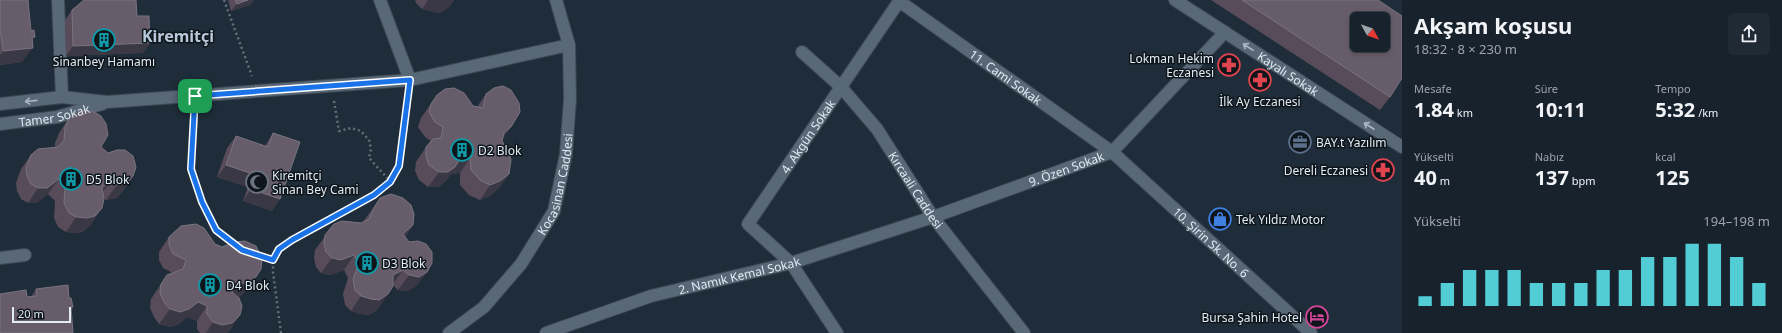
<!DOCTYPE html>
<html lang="tr">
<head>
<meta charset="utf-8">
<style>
  :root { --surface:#17222c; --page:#202a34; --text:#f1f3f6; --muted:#9ea4a9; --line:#363f48; --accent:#52ccd5 }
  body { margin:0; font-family:"Noto Sans",sans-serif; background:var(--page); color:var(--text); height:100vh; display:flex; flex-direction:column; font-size:15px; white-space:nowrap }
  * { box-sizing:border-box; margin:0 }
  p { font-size:13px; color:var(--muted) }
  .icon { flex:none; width:22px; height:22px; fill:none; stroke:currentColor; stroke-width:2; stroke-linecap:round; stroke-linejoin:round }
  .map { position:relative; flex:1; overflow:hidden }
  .drawer { display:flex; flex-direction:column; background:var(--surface); width:380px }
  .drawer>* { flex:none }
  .needle { width:26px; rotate:130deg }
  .controls { position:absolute; left:1350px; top:12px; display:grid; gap:8px }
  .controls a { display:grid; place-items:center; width:40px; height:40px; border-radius:6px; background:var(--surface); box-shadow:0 2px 6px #0003,0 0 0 1px var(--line); font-size:20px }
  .scale { position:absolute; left:12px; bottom:10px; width:59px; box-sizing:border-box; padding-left:4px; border:2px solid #e1ebf3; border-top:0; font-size:11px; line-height:14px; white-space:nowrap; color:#e1ebf3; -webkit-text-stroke:3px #0e151b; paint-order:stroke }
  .pin { position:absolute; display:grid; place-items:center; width:34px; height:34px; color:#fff; margin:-17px; border-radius:8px; box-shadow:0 2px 6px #0006 }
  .round { display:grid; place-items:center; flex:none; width:42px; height:42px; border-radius:6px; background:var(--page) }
  .head { display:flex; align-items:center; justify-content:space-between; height:68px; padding:0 12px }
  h1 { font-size:22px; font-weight:700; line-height:30px }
  .metrics { display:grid; grid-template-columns:repeat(3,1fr); gap:6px; height:68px; padding:4px 12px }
  .metrics div { display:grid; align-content:center }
  .metrics b { font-size:20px; font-weight:700 }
  .metrics small { font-size:11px; font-weight:400 }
  .metrics p { font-size:11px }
  .chart { height:112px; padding:8px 12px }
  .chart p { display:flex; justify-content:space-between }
  .chart svg { width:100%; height:72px; margin-top:4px; stroke:var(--accent); stroke-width:6 }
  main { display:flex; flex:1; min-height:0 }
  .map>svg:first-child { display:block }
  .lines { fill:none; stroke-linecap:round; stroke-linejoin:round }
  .minor-casing { stroke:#3c4853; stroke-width:14 }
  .path { stroke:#64717c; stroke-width:2.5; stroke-dasharray:2 3; stroke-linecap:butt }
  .minor { stroke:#586877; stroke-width:12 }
  .wall { fill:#584c5a }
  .shaded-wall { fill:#3b3846 }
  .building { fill:#675d6a; stroke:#7a7380; fill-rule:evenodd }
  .oneway { stroke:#aab7c1 }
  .route-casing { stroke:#fff; stroke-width:8 }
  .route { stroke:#1a73e8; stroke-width:5 }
  .labels { text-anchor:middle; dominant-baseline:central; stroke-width:3; stroke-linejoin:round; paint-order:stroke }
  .poi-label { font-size:12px; fill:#e1ebf3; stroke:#0e151b; text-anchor:start }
  .street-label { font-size:12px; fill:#e1ebf3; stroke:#0e151b }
  .district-label { font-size:16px; font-weight:bold; fill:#b7c9da; stroke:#0e151b }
</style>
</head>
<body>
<main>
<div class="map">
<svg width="1402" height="333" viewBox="0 0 1402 333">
  <rect width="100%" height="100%" fill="#1f2d3a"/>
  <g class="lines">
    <g class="minor-casing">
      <g id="minor">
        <path d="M58 0 62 97"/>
        <path d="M380 0 410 80"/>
        <path id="s1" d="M1175 0 1402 147"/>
        <path id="s2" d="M899 1 1112 152 1311 333"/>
        <path id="s3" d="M802 52 841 87 877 129 933 217 1024 333"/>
        <path d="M0 104 62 97 107 102 410 80 569 45"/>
        <path id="s4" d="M0 124 57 117 102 104"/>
        <path d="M0 258 25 255"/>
        <path id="s5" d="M449 333 484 307 521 264 554 211 566 154 570 99 569 45 556 0"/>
        <path id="s6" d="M546 333 651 296 791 263 933 217 1112 152 1225 32"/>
        <path id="s7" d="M837 333 791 263 748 224 900 0"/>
      </g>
    </g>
    <path class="path" d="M224 0 252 76
      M334 101 339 131 351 128 361 131 369 140 371 149 369 158 390 181
      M194 111 191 169 202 202 216 230 236 245
      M258 255 273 260
      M281 333 273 272V260L279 249 374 195 390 181 399 166 408 96"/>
    <use href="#minor" class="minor"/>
  </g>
  <path class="wall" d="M0 0 32 41 22 62 0 65Z
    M228 0H254L250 5 231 11Z
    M415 0H454L449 7 440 13 422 9 416 3Z
    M1211 0H1378L1390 97 1380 110Z
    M72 10 137 16 150 43 143 53 66 56 65 20Z
    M486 94 503 139 502 141 509 174 499 188 490 196 480 200 469 195 460 185V173L451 174 445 182 438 187H428L419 180 415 171 416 162 426 147 431 141 425 137 418 127 421 118 437 95 473 106 477 107Z
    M69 118 133 176 123 191 117 198 106 200 104 198 102 208 92 223 84 231 76 233 66 232 58 227 54 218 55 201 48 194 37 203H28L21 199 17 191 16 183 21 169 31 155 55 147V143L59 133Z
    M273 133 280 199 272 211 243 201 248 187 217 177 227 148 236 136 265 146Z
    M380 198 413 225 405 237 427 272 416 286 408 291 398 290 393 285 378 309 369 315 360 314 351 311 345 305 343 294 348 278 344 270 330 275 321 273 316 267 314 258 315 250 334 224 361 223 363 222Z
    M169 237 246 291 238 298 240 315 230 330 227 333H200L197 329V321L187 317 179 324 170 327 159 324 154 317 150 308 151 299 167 275 173 273 163 268 159 260V252Z
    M36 289 69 298 73 307 71 310 27 297H31Z"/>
  <path class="shaded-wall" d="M248 0H254L250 5 231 11 237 4Z
    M428 0H454L449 7 440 13 422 9Z
    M32 37H35L27 48H33L22 62 0 65V55L3 51Z
    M150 43 143 53 66 56 73 46Z
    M511 127 501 142 504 133Z
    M470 158 460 173 451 174 445 182 438 187H428L439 172 460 159Z
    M226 165 256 175 248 187 217 177Z
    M509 174 499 188 490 196 480 200 490 185Z
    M133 176 123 191 117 198 106 200 117 185Z
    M59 179 48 194 37 203H28L38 188Z
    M110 182 100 196 102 188Z
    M251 189 280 199 272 211 243 201Z
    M102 208 92 223 84 231 76 233 66 232 76 217Z
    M413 225 403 239V234Z
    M354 255 344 270 330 275 321 273 332 258Z
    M403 270 392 285 393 275Z
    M427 272 416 286 408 291 398 290 409 275Z
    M256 277 246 291 238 298 224 297 234 283Z
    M388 294 378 309 369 315 360 314 351 311 361 296Z
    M198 302 207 306 197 321 187 317 179 324 170 327 159 324 170 309Z
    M240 315 230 330 227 333H206L213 322Z"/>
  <path class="building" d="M0 0H28L31 31 34 30 35 37H32L33 48 3 51 1 35H0Z
    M84 0H136L137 16H149L150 43 73 46 72 10Z
    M235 0H248L237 4Z
    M1242 0H1378L1402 16V78L1390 97ZM1357 19H1383V45H1357Z
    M503 86 511 90 519 103 520 112 511 127 504 133 502 141 509 152 511 160 509 174 500 181 490 185 480 180 471 170 470 158 460 159 455 167 448 172H439L429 165 426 156V147L433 139 441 138 443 127 435 122 429 112 431 104 437 95 445 89 454 88 464 93 473 106 483 108 486 94 494 88Z
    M79 111H92L101 116 106 124 108 135 101 147 108 153 117 150H125L133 156 136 167 133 176 127 183 117 185 110 182 102 188 104 199 102 208 95 216 87 218 76 217 69 213 64 203 65 186 59 179 47 188H38L31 184 27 176 26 168 31 155 38 149 58 147 64 141 65 128 69 118Z
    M273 133 300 142 280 199 251 189 256 175 226 165 236 136 268 147Z
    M391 194 403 198 411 205 414 214 413 225 403 234 409 242 418 241 426 244 432 252V263L427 272 419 277 409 275 403 270 393 275V286L388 294 379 300 371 299 361 296 355 290 353 279 359 263 354 255 341 260 332 258 326 252 324 243 325 235 334 224 342 221 361 223 369 219 374 208 380 198Z
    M196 224 204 228 215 244 222 247 234 242 245 241 256 246 262 258 261 269 256 277 248 283H234L232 292 239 298 242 306 240 315 232 323 222 325 213 322 207 314V306L198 302 189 309 180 312 170 309 164 302 160 293 161 284 167 275 183 269 186 260 173 254 169 245V237L181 226Z
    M68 285 69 298H71L73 307H71L73 333H0V294L26 290 27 297 37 296 36 289Z"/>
  <defs><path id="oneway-shaft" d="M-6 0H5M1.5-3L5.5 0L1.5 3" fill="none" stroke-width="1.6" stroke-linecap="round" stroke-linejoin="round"/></defs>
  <g class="oneway">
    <use href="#oneway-shaft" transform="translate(1248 47) rotate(-147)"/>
    <use href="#oneway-shaft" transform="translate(31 101) rotate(174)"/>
    <use href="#oneway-shaft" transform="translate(1369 126) rotate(-147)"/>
  </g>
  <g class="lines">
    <g class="route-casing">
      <path id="route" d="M410 80 399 166 390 182 374 195 292 240 279 249 273 260 242 250 216 230 202 202 191 169 195 96Z"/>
    </g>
    <use href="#route" class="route"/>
  </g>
  <defs>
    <g id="building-ring" transform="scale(1.15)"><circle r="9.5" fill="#0e151b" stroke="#0f9aa8" stroke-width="1.5"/><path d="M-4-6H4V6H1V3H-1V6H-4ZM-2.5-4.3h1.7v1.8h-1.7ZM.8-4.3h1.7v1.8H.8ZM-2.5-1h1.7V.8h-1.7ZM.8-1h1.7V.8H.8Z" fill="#0f9aa8"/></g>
    <g id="pharmacy-ring" transform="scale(1.15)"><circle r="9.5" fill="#0e151b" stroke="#e0444e" stroke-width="1.5"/><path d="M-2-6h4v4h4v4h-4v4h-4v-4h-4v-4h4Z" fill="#e0444e"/></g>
    <g id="office-ring" transform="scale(1.15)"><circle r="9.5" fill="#0e151b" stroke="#5c6f8a" stroke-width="1.5"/><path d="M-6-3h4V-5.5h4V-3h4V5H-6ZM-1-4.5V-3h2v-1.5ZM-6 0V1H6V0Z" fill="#5c6f8a"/></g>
    <g id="mosque-ring" transform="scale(1.15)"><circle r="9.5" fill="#0e151b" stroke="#6b7280" stroke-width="1.5"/><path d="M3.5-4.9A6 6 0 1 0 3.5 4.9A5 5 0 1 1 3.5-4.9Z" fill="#6b7280"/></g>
    <g id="shop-ring" transform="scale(1.15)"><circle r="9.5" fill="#0e151b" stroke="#3f7fe0" stroke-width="1.5"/><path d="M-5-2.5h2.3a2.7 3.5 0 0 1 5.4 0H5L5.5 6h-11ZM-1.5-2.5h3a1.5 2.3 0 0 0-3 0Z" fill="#3f7fe0"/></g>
    <g id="hotel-ring" transform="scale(1.15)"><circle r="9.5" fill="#0e151b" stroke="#d1479c" stroke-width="1.5"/><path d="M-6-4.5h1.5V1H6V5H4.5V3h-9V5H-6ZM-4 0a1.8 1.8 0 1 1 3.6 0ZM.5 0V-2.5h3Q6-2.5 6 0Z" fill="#d1479c"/></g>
  </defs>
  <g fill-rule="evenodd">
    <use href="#building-ring" x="104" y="40"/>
    <use href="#pharmacy-ring" x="1229" y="65"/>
    <use href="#pharmacy-ring" x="1260" y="80"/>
    <use href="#office-ring" x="1300" y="142"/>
    <use href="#building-ring" x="462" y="150"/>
    <use href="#pharmacy-ring" x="1383" y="170"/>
    <use href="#building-ring" x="71" y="179"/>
    <use href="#mosque-ring" x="257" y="182"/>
    <use href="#shop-ring" x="1220" y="219"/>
    <use href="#building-ring" x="367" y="263"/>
    <use href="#building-ring" x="210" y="285"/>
    <use href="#hotel-ring" x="1317" y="317"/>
  </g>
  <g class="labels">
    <g class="poi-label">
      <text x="1214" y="58" text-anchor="end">Lokman Hekim<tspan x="1214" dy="14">Eczanesi</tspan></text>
      <text x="104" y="61" text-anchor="middle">Sinanbey Hamamı</text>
      <text x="1260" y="101" text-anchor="middle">İlk Ay Eczanesi</text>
      <text x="1316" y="142">BAY.t Yazılım</text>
      <text x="478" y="150">D2 Blok</text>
      <text x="1368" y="170" text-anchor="end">Dereli Eczanesi</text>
      <text x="272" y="175">Kiremitçi<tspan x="272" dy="14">Sinan Bey Cami</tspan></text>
      <text x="86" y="179">D5 Blok</text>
      <text x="1236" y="219">Tek Yıldız Motor</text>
      <text x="382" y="263">D3 Blok</text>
      <text x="226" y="285">D4 Blok</text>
      <text x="1302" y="317" text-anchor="end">Bursa Şahin Hotel</text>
    </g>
    <g class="street-label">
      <text stroke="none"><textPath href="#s1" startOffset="135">Kayalı Sokak</textPath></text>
      <text stroke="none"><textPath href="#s2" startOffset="131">11. Cami Sokak</textPath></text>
      <text stroke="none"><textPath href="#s4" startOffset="55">Tamer Sokak</textPath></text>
      <text stroke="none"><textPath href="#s7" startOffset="248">4. Akgün Sokak</textPath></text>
      <text stroke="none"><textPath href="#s6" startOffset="546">9. Özen Sokak</textPath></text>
      <text stroke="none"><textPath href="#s5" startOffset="189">Kocasinan Caddesi</textPath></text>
      <text stroke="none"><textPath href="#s3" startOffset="180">Kırcaali Caddesi</textPath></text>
      <text stroke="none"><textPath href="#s2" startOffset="395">10. Şirin Sk. No. 6</textPath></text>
      <text stroke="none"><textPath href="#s6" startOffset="202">2. Namık Kemal Sokak</textPath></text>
    </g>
    <g class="district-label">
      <text x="178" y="36">Kiremitçi</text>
    </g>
  </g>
</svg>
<div class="controls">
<a><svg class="needle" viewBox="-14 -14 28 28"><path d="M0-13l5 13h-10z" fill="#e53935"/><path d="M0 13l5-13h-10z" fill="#9ea4a9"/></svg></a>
</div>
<div class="scale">20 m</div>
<div class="pin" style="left:195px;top:96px;background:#1e9e55"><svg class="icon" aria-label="arrive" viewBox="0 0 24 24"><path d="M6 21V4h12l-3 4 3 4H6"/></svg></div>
</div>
<section class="drawer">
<div class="head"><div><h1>Akşam koşusu</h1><p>18:32 · 8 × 230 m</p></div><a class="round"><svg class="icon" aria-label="share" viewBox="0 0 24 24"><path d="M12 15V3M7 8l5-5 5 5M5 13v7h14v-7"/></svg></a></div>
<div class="metrics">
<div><p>Mesafe</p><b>1.84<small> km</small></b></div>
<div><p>Süre</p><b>10:11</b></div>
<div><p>Tempo</p><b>5:32<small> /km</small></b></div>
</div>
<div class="metrics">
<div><p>Yükselti</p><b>40<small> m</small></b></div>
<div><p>Nabız</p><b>137<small> bpm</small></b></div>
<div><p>kcal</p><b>125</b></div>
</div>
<div class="chart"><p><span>Yükselti</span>194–198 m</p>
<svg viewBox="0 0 160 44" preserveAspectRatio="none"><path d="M5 44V38M15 44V30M25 44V22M35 44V22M45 44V22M55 44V30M65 44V30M75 44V30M85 44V22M95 44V22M105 44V14M115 44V14M125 44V6M135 44V6M145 44V14M155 44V30"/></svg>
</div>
</section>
</main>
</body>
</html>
